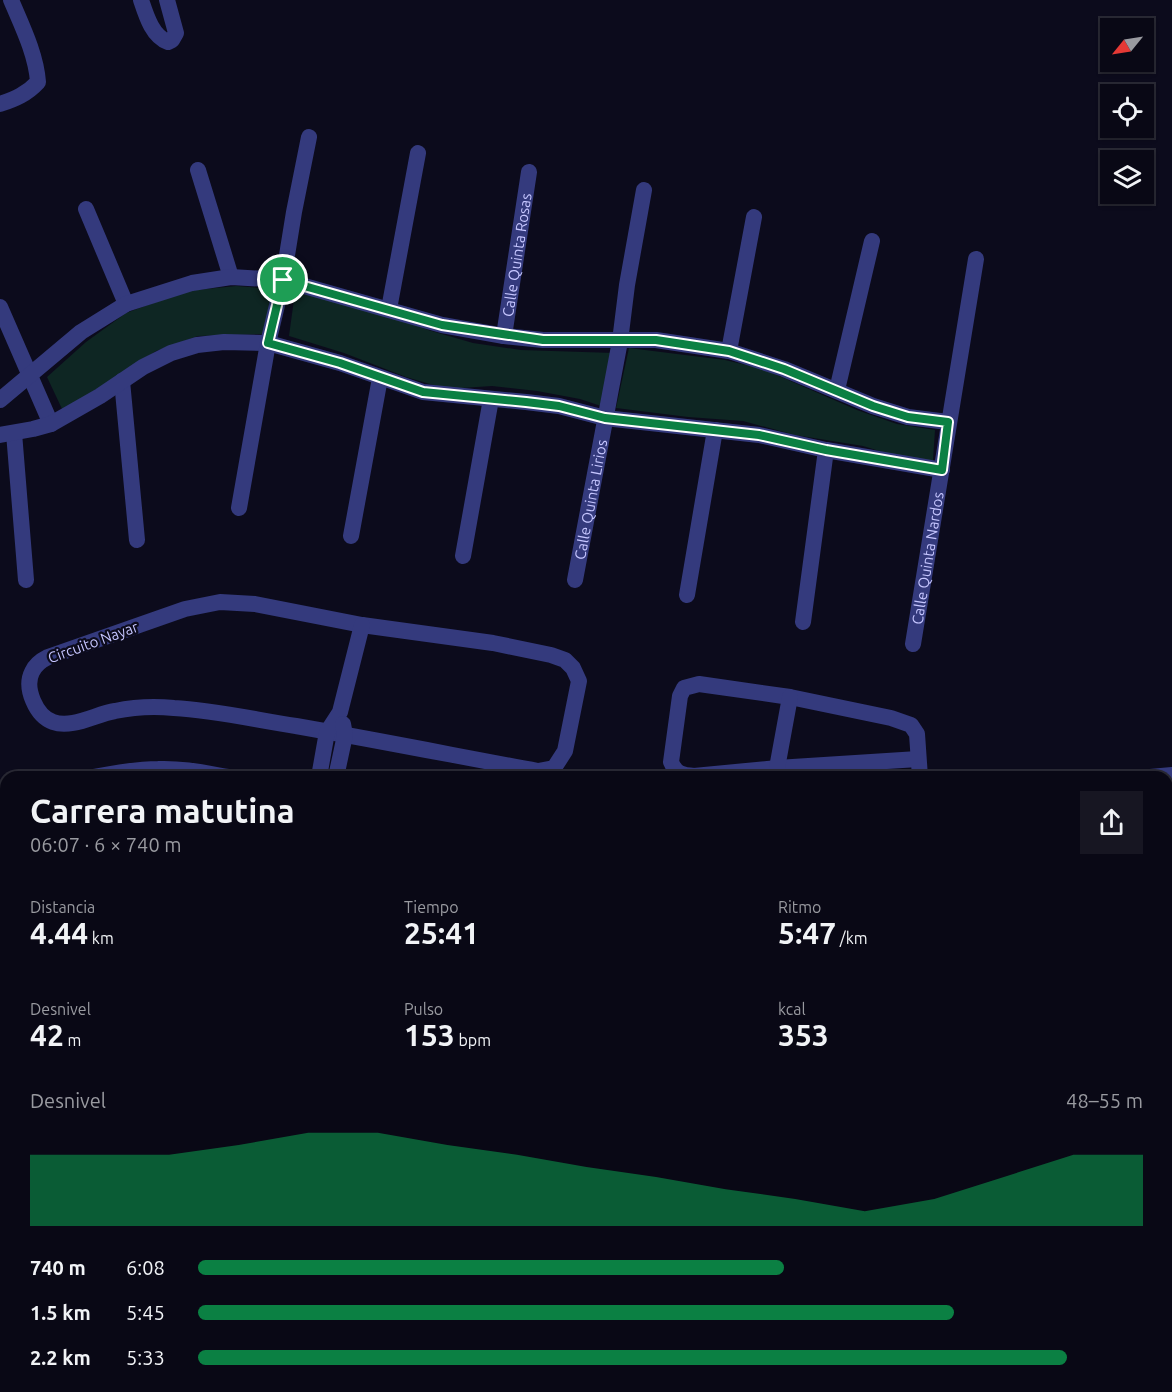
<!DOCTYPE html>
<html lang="es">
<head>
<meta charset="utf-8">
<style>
  :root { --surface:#090815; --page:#171622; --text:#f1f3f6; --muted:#999aa0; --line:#292934; --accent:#0b8043 }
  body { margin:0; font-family:Ubuntu,sans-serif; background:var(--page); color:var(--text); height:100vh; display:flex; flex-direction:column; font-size:22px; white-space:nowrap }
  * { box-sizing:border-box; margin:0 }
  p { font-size:20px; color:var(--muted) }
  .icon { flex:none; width:33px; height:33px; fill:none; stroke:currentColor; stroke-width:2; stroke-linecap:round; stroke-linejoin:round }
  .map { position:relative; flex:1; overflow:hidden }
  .side { position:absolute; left:0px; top:771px; width:1173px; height:621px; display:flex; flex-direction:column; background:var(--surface); border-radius:18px 18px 0 0; box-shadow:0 2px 4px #0004,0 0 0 2px var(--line) }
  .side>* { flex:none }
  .needle { width:39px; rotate:240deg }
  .buttons { position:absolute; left:1100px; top:18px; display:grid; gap:12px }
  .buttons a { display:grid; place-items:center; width:54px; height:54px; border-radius:0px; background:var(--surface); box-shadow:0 2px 4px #0004,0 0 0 2px var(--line); font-size:30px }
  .pin { position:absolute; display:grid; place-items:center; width:51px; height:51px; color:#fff; margin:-26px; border:3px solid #fff; border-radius:50%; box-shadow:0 2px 6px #0007 }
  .round { display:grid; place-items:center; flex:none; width:63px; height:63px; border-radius:0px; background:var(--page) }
  .headline { display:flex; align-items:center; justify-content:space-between; height:102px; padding:0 30px }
  h1 { font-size:33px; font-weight:600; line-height:45px }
  .stats { display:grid; grid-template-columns:repeat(3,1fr); gap:9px; height:102px; padding:6px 30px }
  .stats div { display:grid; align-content:center }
  .stats b { font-size:30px; font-weight:600 }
  .stats small { font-size:16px; font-weight:400 }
  .stats p { font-size:16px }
  .chart { height:168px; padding:12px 30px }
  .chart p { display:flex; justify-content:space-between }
  .chart svg { width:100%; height:108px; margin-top:6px; fill:var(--accent); opacity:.7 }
  ul { padding:0 30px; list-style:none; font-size:20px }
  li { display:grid; grid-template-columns:96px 72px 1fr; align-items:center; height:45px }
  li i { height:15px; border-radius:8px; background:var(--accent) }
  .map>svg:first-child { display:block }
  .green { fill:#0e2623 }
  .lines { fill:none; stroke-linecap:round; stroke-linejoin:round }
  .minor { stroke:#343a7d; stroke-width:16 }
  .route-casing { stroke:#fff; stroke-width:12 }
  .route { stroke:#0b8043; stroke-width:8 }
  .labels { text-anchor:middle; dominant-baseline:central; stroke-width:4.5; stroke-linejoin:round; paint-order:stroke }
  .street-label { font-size:15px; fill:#c6c6ff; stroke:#0c0b1c }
</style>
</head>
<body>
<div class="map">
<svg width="1172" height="1392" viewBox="0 0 1172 1392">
  <rect width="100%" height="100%" fill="#0c0b1c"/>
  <path class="green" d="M236 286 275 289 262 334 198 336 156 351 63 411 47 377 86 342 126 313 186 291Z
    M295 292 388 314 428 330 473 343 521 350 614 353 601 406 580 399 537 391 492 386 447 389 406 377 344 353 289 336Z
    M629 348 725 360 763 369 857 410 897 424 935 430 933 460H909L863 446 795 435 743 421 688 417 616 408Z"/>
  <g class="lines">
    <g class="minor">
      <path d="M141 0C146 15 152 36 168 42L172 40 176 33 167 0"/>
      <path d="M0 104C15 99 27 94 38 82 36 54 22 26 11 0"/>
      <path d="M198 170 231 277"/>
      <path d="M86 209 126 304"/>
      <path d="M0 307 51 424"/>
      <path d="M389 309 418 153"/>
      <path id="s1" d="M504 336 529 172"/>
      <path d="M729 351 754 217"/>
      <path d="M122 381 137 540"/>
      <path d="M837 390 872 241"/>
      <path d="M0 400 81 332 126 304 192 283 231 277 283 280 442 325 504 336 543 340H656L729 351 784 369 873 406 908 417 948 422"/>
      <path d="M14 433 26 580"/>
      <path d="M0 435 33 429 51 424 100 396 143 367 171 353 197 345 224 342 268 343 340 363 423 392 526 402 559 406 605 418 759 435 826 450 942 470"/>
      <path d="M239 508 268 343 283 280 294 212 309 137"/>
      <path d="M351 536 380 378"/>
      <path d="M463 556 491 399"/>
      <path id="s2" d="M575 580 620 341 627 285 644 190"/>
      <path d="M687 595 715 430"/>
      <path d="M220 602 255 604 362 625 493 643 551 655 565 660 573 668 579 681 565 751 554 768 538 771C457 756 376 740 296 726 256 720 214 710 174 708 154 706 134 707 115 711 96 714 72 729 53 722 36 716 24 688 32 672 35 665 42 660 48 657L185 609Z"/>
      <path d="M803 622 826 450"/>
      <path id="s3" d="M913 644 976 259"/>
      <path d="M918 759 777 768 694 776C682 775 676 774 671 762L680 696 684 688 699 684 790 697 891 718 911 725 917 734 920 777"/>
      <path d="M777 768 790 697"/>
      <path d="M93 777C115 773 136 769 158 769 182 768 205 773 228 777"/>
      <path d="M319 777 327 732 340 712 362 625"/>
      <path d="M336 777 345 735 343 724"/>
      <path d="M1150 777 1172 775"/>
      <path d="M0 801 6 800"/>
      <path d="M0 817 6 815"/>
      <path d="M1167 965H1172"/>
      <path d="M1167 982 1172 983"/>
      <path d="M1167 1078 1172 1079"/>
      <path d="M0 1144 6 1158"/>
      <path d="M1167 1164H1172"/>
      <path d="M0 1188 6 1185"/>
      <path d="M1167 1223H1172"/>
      <path d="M1167 1367H1172"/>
      <path d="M751 1386 762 1392"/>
      <path d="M855 1392 856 1386"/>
      <path d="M946 1392 947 1386"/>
      <path d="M1007 1392 1008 1386"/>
      <path d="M1022 1392 1023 1386"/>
    </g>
  </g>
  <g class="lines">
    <g class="route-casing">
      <path id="route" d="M283 280 442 325 543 340H656L729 351 784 369 873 406 908 417 948 422 942 470 826 450 759 435 605 418 559 406 526 402 423 392 340 363 268 343Z"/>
    </g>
    <use href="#route" class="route"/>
  </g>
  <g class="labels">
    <g class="street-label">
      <text stroke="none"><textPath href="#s1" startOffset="82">Calle Quinta Rosas</textPath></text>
      <text stroke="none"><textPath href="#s2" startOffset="82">Calle Quinta Lirios</textPath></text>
      <text stroke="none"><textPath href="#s3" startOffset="87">Calle Quinta Nardos</textPath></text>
      <text transform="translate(93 642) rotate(-20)">Circuito Nayar</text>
    </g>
  </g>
</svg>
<div class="buttons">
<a><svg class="needle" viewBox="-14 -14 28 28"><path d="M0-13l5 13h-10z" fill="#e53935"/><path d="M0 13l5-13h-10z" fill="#999aa0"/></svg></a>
<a><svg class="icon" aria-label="locate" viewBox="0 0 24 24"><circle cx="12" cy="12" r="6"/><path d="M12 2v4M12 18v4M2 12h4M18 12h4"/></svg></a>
<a><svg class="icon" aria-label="layers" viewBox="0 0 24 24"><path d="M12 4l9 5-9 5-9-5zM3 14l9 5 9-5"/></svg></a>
</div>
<div class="pin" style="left:283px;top:280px;background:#1e9e55"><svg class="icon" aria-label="arrive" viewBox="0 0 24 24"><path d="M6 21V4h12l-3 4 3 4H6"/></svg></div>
<section class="side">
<div class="headline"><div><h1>Carrera matutina</h1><p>06:07 · 6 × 740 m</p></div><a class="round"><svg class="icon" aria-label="share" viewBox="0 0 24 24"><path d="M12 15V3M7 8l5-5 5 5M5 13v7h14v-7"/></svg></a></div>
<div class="stats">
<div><p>Distancia</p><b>4.44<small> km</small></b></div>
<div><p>Tiempo</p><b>25:41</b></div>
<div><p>Ritmo</p><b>5:47<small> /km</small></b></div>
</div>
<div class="stats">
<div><p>Desnivel</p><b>42<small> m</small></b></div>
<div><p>Pulso</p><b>153<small> bpm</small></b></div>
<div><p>kcal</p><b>353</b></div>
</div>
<div class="chart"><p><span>Desnivel</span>48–55 m</p>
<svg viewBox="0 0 160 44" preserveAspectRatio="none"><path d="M0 44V15L10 15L20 15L30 11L40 6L50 6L60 11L70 15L80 20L90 24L100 29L110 33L120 38L130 33L140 24L150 15L160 15V44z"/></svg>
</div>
<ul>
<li><b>740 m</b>6:08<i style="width:62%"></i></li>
<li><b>1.5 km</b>5:45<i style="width:80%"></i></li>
<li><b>2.2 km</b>5:33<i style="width:92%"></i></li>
</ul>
</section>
</div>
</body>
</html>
